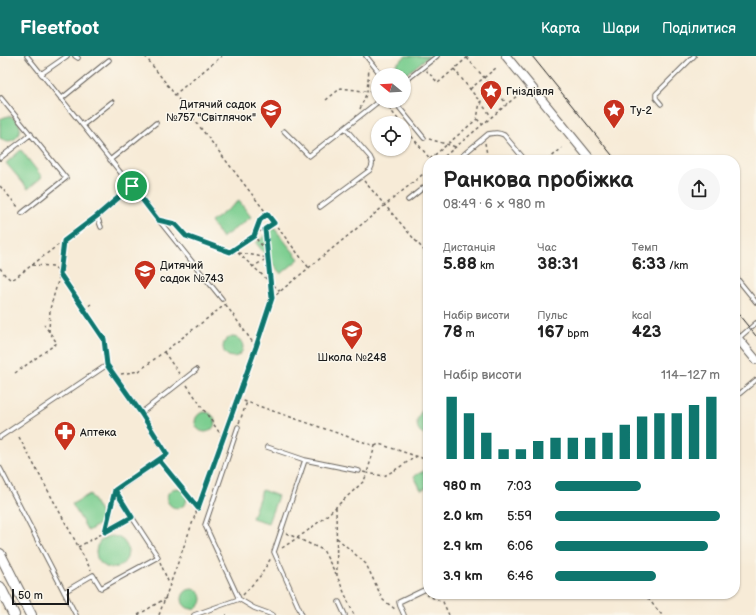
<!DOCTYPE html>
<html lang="uk">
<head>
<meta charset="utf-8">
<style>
  :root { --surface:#fff; --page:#f6f6f6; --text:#222; --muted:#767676; --accent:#0f766e }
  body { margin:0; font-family:"Balsamiq Sans",sans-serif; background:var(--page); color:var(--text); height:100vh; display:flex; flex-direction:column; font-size:15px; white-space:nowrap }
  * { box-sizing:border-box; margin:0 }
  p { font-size:13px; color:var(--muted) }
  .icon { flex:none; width:22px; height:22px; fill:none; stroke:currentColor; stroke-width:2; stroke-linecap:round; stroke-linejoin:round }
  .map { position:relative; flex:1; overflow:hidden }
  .side { position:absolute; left:423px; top:99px; width:317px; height:444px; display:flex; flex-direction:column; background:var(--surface); border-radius:16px; box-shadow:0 1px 3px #0004 }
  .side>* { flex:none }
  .needle { width:26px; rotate:288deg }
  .buttons { position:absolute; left:371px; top:12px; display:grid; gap:8px }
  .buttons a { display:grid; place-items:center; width:40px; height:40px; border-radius:50%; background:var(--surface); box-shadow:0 1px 3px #0004; font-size:20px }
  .scale { position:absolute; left:12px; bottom:10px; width:57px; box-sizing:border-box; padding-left:4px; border:2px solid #1c1c1c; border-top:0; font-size:11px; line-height:14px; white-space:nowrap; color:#1c1c1c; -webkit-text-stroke:3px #fbf7ec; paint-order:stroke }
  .pin { position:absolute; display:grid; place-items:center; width:34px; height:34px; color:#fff; margin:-17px; border:2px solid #fff; border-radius:50%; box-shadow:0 1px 4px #0007 }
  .round { display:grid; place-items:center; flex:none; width:42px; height:42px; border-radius:21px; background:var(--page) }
  .head { display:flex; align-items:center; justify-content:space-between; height:68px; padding:0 20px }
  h1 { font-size:22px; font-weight:800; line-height:30px }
  .figures { display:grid; grid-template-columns:repeat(3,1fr); gap:6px; height:68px; padding:4px 20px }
  .figures div { display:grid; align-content:center }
  .figures b { font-size:17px; font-weight:800 }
  .figures small { font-size:11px; font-weight:400 }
  .figures p { font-size:11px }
  .chart { height:112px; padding:8px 20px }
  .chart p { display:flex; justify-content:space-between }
  .chart svg { width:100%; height:72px; margin-top:4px; stroke:var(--accent); stroke-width:6 }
  ul { padding:0 20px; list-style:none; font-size:13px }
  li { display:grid; grid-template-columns:64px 48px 1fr; align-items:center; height:30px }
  li i { height:10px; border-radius:5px; background:var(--accent) }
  header { display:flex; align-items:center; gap:24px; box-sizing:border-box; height:56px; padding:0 20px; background:var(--accent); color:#fff }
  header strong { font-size:19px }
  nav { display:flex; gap:22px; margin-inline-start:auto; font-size:14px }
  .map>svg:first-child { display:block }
  .green { fill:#7cce90; stroke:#4c7556 }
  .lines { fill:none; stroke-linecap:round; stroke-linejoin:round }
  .service-casing { stroke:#69645d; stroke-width:5.5 }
  .tertiary-casing { stroke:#69645d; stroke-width:10 }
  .secondary-casing { stroke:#69645d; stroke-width:12 }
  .path { stroke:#69645d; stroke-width:1.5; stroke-dasharray:3 3; stroke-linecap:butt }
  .service { stroke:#fff; stroke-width:3.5 }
  .tertiary { stroke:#fff; stroke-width:8 }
  .secondary { stroke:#fff; stroke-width:10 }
  .tram { stroke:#1c1c1c; stroke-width:1 }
  .route-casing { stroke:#fff; stroke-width:8 }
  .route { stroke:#0f766e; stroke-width:5 }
  .labels { text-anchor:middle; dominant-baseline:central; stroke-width:3; stroke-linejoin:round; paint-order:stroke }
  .poi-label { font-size:11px; fill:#1c1c1c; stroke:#fbf7ec; text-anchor:start }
</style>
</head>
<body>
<header>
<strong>Fleetfoot</strong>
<nav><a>Карта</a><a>Шари</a><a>Поділитися</a></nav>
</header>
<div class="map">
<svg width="756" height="559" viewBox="0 0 756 559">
  <rect width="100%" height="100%" fill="#fbf7ec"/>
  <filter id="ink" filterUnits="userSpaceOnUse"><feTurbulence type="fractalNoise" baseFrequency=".025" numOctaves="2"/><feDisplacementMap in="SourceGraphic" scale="8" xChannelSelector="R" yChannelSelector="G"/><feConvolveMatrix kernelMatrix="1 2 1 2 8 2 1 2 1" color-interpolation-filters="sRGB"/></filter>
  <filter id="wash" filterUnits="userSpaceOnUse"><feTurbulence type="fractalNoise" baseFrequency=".012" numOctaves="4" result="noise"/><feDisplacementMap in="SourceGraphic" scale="16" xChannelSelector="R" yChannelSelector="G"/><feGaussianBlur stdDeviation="0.9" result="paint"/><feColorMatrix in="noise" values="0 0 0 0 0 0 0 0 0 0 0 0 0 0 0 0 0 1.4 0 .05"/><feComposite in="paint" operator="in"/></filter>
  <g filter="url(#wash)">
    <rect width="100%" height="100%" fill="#f7ebd7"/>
    <path class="green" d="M406 0H429L404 20V19H392L389 14Z
      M9 60C30 66 18 94 0 82V63L5 61Z
      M21 94 42 121 28 133 6 107Z
      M239 145 251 161 222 182 211 166Z
      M274 172 299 203 281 218 256 187Z
      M223 291a10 10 0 1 1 20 0a10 10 0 1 1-20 0Z
      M428 349V381C411 374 416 358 428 349Z
      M195 366a10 10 0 1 1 20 0a10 10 0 1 1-20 0Z
      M428 413V431L421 434 414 420Z
      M167 442a10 10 0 1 1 20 0a10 10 0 1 1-20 0Z
      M262 434 278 440 268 467 252 462Z
      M90 438 105 465 88 475 72 448Z
      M96 496a16 16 0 1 1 32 0a16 16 0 1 1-32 0Z
      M182 543a10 10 0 1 1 20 0a10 10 0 1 1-20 0Z"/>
  </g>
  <g filter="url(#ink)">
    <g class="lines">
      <g class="service-casing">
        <path id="service" d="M27 0 222 243
          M75 0 78 2
          M366 0 381 19
          M41 18 67 0
          M404 26 437 0
          M1 42 66 122 22 157
          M61 43 109 4
          M394 45 424 82
          M661 48 656 42V38L694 0
          M83 69 112 46
          M284 75 309 100 379 45
          M0 102 31 78
          M110 104 156 67
          M457 104 488 78C494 77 498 76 504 79L525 104
          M408 144 428 128
          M320 151 370 114C373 109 373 106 370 101L345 72
          M101 171 97 160 132 130
          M735 220 756 246
          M739 282 756 267
          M735 344 738 339 756 324
          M141 357 196 314
          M238 371 205 469 239 543 254 552 273 559
          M0 381 107 309 141 357 167 398 115 435 158 501 101 532 93 519 64 536
          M267 391 305 404 359 415
          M0 412 76 559
          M339 546 345 559
          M194 559 239 543
          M302 559 274 496 305 404
          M404 559 400 550 399 546 428 532"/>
      </g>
      <g class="tertiary-casing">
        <path id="tertiary" d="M506 0 591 104
          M735 279 756 304"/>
      </g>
      <g class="secondary-casing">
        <path id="secondary" d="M0 498 31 559
          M0 531 14 559"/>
      </g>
      <path class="path" d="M145 0 309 212
        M467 2 507 48
        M454 13 492 61
        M426 14 438 27 469 0
        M470 33 496 12
        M174 39 222 0
        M326 44 341 32 378 37
        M385 47 401 67
        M360 53 367 36 369 12
        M477 63 482 68
        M404 71 431 104
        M429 83 456 91
        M485 87 488 104
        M473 98 478 104
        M430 103 477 63 480 46 495 34
        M440 104 518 39
        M548 104 562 92
        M364 125 428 199
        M0 130 19 152
        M267 158 260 164 254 180 268 197
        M168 166 175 168 186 179 230 196 238 197 280 235
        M230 196 273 167
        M239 197 247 198 268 202 272 242
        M32 209 54 210 60 218 104 283 106 303
        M252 211 268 202 265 173
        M0 212 5 219 10 223 15 222 92 163
        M226 249 256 291
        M84 253 91 248
        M49 276 50 253 60 218 64 186
        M164 296 180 319
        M15 317 57 287 43 267
        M121 318 139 315 226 248
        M187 329 223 382
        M238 343 375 390 367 417 363 416
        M239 367 247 346
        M19 381 91 514
        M375 390 379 388 428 404
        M163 408 198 452
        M336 451 337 520 354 559
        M105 476 113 443
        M286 477 323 494 336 518
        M337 482 366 508 383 544 395 553
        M78 491 127 464
        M282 492 306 476 325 461 364 425 367 417 384 420 395 414 417 400
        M160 506 170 530
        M644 538 662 559
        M243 539 261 519 271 502
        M426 539 443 546 449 559
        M138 559 166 542
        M159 559 256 291 272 242 428 114
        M226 559H227"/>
      <use href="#service" class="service"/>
      <use href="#tertiary" class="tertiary"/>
      <use href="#secondary" class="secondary"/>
      <path class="tram" d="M532 0 616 104
        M735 254 756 280"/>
    </g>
  </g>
  <g class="lines" filter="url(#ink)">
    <g class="route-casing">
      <path id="route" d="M132 130 97 160 64 185 60 218 104 283 107 309 141 357 167 398 115 434 105 476 132 461 115 434 159 404 198 452 256 291 272 242 265 173 274 167 267 158 260 164 254 180 230 196 186 180 175 168 158 164 132 130"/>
    </g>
    <use href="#route" class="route"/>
  </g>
  <defs>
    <g id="sight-pin" transform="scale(1.15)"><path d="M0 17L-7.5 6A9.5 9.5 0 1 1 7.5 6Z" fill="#c8321e" stroke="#fbf7ec"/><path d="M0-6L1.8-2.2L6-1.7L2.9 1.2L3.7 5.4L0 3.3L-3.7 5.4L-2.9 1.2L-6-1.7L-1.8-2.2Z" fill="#fff"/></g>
    <g id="school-pin" transform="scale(1.15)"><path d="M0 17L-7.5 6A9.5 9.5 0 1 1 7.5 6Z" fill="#c8321e" stroke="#fbf7ec"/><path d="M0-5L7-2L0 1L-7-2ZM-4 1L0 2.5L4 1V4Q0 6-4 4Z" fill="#fff"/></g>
    <g id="pharmacy-pin" transform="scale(1.15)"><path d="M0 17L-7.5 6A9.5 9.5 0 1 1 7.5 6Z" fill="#c8321e" stroke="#fbf7ec"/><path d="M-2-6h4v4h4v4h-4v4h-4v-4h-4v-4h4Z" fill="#fff"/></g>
  </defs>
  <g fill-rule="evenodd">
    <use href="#sight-pin" x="491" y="35"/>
    <use href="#school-pin" x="271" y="54"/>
    <use href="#sight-pin" x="614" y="54"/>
    <use href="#school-pin" x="145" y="215"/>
    <use href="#school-pin" x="352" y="275"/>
    <use href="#pharmacy-pin" x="65" y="376"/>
  </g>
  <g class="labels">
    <g class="poi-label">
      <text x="506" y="35">Гніздівля</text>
      <text x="256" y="48" text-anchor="end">Дитячий садок<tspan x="256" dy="13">№757 "Світлячок"</tspan></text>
      <text x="630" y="54">Ту-2</text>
      <text x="160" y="209">Дитячий<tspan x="160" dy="13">садок №743</tspan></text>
      <text x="352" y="301" text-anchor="middle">Школа №248</text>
      <text x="80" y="376">Аптека</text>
    </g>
  </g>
</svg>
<div class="buttons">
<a><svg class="needle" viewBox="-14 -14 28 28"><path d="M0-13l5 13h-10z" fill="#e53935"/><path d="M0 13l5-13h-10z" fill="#767676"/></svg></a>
<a><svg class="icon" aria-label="locate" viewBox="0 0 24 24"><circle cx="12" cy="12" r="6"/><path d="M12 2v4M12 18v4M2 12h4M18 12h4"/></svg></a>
</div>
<div class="scale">50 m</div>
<div class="pin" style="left:132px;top:130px;background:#1e9e55"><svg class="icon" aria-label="arrive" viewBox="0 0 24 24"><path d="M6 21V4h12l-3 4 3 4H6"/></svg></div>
<section class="side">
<div class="head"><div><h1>Ранкова пробіжка</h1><p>08:49 · 6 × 980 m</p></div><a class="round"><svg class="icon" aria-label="share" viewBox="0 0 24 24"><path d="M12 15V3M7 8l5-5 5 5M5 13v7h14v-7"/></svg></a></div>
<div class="figures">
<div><p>Дистанція</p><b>5.88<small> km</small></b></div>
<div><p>Час</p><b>38:31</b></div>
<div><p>Темп</p><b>6:33<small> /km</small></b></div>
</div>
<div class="figures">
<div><p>Набір висоти</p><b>78<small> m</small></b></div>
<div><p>Пульс</p><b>167<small> bpm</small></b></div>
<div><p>kcal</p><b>423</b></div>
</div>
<div class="chart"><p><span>Набір висоти</span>114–127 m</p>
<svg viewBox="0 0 160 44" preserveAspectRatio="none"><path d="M5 44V6M15 44V16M25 44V28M35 44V38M45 44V38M55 44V33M65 44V31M75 44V31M85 44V31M95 44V28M105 44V23M115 44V18M125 44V16M135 44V16M145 44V11M155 44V6"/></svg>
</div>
<ul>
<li><b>980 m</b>7:03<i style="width:52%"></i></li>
<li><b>2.0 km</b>5:59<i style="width:100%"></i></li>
<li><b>2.9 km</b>6:06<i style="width:93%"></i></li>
<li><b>3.9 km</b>6:46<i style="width:61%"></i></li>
</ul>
</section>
</div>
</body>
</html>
